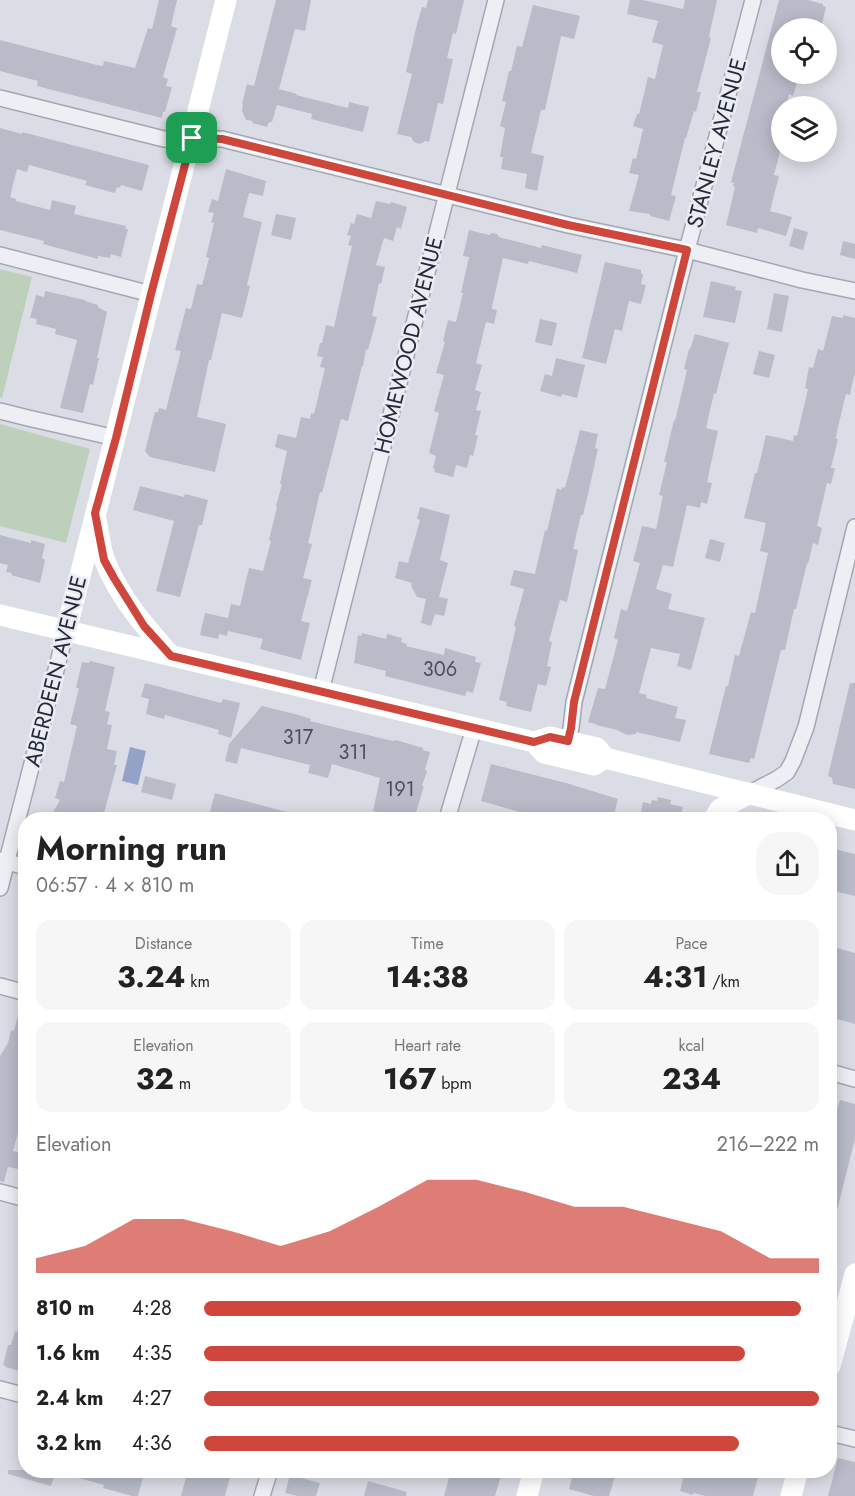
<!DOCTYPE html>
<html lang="en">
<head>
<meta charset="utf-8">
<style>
  :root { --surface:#fff; --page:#f6f6f6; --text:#222; --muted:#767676; --accent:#cf473c }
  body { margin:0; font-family:Jost,sans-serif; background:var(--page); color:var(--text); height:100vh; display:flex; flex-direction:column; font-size:22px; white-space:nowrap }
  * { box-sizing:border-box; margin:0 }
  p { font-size:20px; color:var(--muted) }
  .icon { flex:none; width:33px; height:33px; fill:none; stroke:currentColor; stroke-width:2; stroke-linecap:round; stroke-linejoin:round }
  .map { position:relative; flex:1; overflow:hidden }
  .side { position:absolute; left:18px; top:812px; width:819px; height:666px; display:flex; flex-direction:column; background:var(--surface); border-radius:24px; box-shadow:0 3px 15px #0003 }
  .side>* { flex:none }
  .controls { position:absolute; left:771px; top:18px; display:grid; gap:12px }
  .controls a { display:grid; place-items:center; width:66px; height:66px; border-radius:50%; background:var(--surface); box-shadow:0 3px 15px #0003; font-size:30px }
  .pin { position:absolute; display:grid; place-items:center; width:51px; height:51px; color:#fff; margin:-26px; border-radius:12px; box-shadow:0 3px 9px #0006 }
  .round { display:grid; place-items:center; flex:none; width:63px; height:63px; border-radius:24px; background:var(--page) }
  .overview { display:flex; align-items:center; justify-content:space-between; height:102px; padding:0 18px }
  h1 { font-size:33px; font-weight:700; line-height:45px }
  .metrics { display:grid; grid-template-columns:repeat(3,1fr); gap:9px; height:102px; padding:6px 18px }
  .metrics div { display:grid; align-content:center; border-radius:15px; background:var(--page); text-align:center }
  .metrics b { font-size:30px; font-weight:700 }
  .metrics small { font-size:16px; font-weight:400 }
  .metrics p { font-size:16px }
  .chart { height:168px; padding:12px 18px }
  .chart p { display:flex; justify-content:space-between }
  .chart svg { width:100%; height:108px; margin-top:6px; fill:var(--accent); opacity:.7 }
  ul { padding:0 18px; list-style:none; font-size:20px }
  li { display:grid; grid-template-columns:96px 72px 1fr; align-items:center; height:45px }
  li i { height:15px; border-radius:8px; background:var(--accent) }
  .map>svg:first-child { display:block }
  .green { fill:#bdd0bc }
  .water { fill:#95a2c7 }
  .building { fill:#b9bbc9 }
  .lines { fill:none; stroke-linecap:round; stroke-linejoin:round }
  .street-casing { stroke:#a4a7b3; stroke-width:18 }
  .street { stroke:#eeeff4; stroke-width:15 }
  .secondary { stroke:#fff; stroke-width:21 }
  .route-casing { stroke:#fff; stroke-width:12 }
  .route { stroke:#cf473c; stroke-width:8 }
  .labels { text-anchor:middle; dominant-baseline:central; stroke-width:5; stroke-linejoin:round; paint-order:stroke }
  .number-label { font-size:20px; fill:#4a4d5f }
  .street-label { font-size:22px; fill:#25283c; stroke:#eaecf4 }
</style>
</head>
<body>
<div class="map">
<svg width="855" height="1496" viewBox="0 0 855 1496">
  <rect width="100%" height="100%" fill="#dbdde6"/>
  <path class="green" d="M0 269 32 277 2 398 0 397Z
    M0 424 90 449 66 543 0 526Z"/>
  <path class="water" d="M130 747 146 751 138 785 122 781Z"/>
  <path class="building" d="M159 0H177L171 26 177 28 163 77 168 79 166 86 172 87 165 112H163L162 118 37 86 38 81 0 71V40L97 65 103 66 104 61 135 68 148 28 152 29Z
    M276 0H311L305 31 295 29 279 89 297 94 296 95 348 108 349 102 369 107 363 132 311 119 312 114 277 105 272 122H269L267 127 252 123 253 121 246 120 242 111 243 106 242 104 247 84 254 86Z
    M428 0H464L456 34 453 33 447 58 453 59 443 104 438 103 429 142 425 141 420 144 414 142 411 137 397 134 412 74 406 72 417 24 422 7 426 8Z
    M630 0H643L683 9 685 0H717L709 37 711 38 697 92H701L696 112 694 111 686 138H685L671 195 676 196 669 221 650 216V214L629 211 639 175 629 173 633 158 636 159 643 129 633 126 637 114H639L648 77 655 79 663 45 652 42 658 21 627 14Z
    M779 0H808L823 4V6L826 7 821 28H782V75L798 79 793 96 789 94 786 106H782V144L774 175 779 176 770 211 792 217 786 236 758 228 757 233 726 225 735 187 733 186 734 183 731 182Z
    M533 5 580 16 574 39 561 36 545 110H541L531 153 544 156 537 191 525 188 527 174 501 169 503 157H500L505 128 500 126 506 102 502 101 509 71H511L517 46 522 47Z
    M0 128 22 134V132L149 165 142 191 121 185 120 188 117 187 115 193 85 185 87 181 29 165 27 172 17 169 10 197 16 199V201L50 210 52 200 76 206 74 214 126 226 125 229H128L121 257 111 254 110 258 98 256V259L43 244 44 241 0 230Z
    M226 169 266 181 263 196 249 193 243 217 262 222 247 285 250 286 242 318 222 313 211 360H209L197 417 226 424 215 472 150 457 145 451 155 412H158L159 408 166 410 181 351 175 350 186 308 191 309 197 284 202 285 209 258 206 257 214 223 211 222 214 213 208 212 212 199 218 201Z
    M376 201 390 204 391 202 407 207 401 229 397 227 393 241 384 238 376 265 385 267 381 284 379 283 372 316 377 317 368 350 366 349 363 366H362L348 421 341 419 322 493 320 492 310 535 308 543 312 544 303 578 312 580 301 621 310 623 301 660 260 649 263 639 228 631 227 636 219 634 218 639 200 635 205 613 228 618 231 604 240 606 249 568 263 571 271 541 269 540 277 507 276 506 282 484H280L287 451 275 447 278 434 296 438 301 417 310 419 311 413 314 414 325 368 320 367 323 357 317 356 320 343H322L326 325 334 327 352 246 348 245 351 236 347 235 351 223 354 224 357 214 371 218Z
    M276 214 296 218 291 240 271 235Z
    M794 228 808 232 803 250 789 246Z
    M469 230 489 235 492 233 497 234 499 237 541 248 542 245 582 255 577 273 529 261 528 264 503 258 492 307V309L497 310 494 324 486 322 476 363 482 365 475 390 481 392 476 410 481 411 475 435 478 436 473 456 470 455 467 468 456 465 453 477 434 472 435 469 433 468 436 456 429 453 439 413 434 411 444 375 436 373 445 342 443 341 448 320 456 322 463 293H461L469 257 463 256Z
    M843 241 855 244V259L840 255Z
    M605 262 641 270V273L643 275 641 284 646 285 641 304 629 301 622 331 615 329 606 364 582 358Z
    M711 281 736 287 735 290 742 291 735 323 703 317Z
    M45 291 85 300V301L98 305V307L107 312 97 358H99L93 385 90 384 83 413 60 408 77 340 55 334 56 329 36 324 37 319 30 318 36 295 44 297Z
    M774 293 789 296 782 332 767 329Z
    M843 315 855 318V372L850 395 846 394 837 431 836 439H838L831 468H835L831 484 827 483 817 526 822 528 818 545 813 543 808 564 807 563 796 609H794L785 650H781L754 759 751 758 749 763 709 754 726 686H728L735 655 739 656 751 612 755 613 768 553 760 551 766 523 744 518 755 473H757L766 435 793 441 794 435 797 436 808 389 805 388 809 367 813 368 818 349 823 351 832 316 843 318Z
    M540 319 557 323 552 346 535 342Z
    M695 334 729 343 716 394 714 393 706 428 718 431 707 482 712 483 707 504 701 502 700 508 687 505 673 567 663 565 656 589 672 594 668 609 705 618 691 670 677 666 680 654 651 648 639 693 647 695 646 698 678 707 675 718 686 720 680 742 636 732V734L627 735 617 730 596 725V724L588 722 598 688 605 689 618 640 614 638 621 609 627 611 640 563 633 561 642 526 656 529 663 496 659 495 667 462H664L674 420 675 421 687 370 684 369 689 349H690Z
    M759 351 775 355 769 378 753 374Z
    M556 358 585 365 577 398 562 394 561 397 540 391 545 374 552 376Z
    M580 430 598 434 595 448 598 449 588 494 583 515H581L573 549 578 550 567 602 560 600 549 641 552 642 547 666 551 667 546 686 538 684 531 712 506 706 507 702 499 700 516 627 514 626 524 589 510 585 514 570 535 574 545 530 547 531 557 488 561 490 562 487 565 488Z
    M140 486 184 497 185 494 208 500 202 525H199L180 597 156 591 174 521 133 510Z
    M420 507 450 515 440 560 448 563 439 597 448 599 444 616 435 614 431 626 421 623 426 599 417 597 411 586 412 583 395 578 399 561 408 563 420 520 417 519Z
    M0 535 31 543V540L45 544 42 558 45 560 40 583 11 575 12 573 6 572 8 565 0 563Z
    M710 539 725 543 720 562 705 558Z
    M362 633 386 639 387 634 402 638 401 642 407 644 406 646 444 655 445 648 476 657 475 662 481 663 473 693 467 691 465 696 385 676 386 671 354 663 358 635 361 636Z
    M90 661 115 667 105 711 110 712 107 724 112 725 107 749 117 751 114 765H117L114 776 103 817 88 812 86 819H49L60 800 55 798 60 781 64 782 77 726 70 724 79 688H76L82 662 89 663Z
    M145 683 221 703 223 699 240 703 231 738 218 734 219 730 165 715 164 719 146 714 149 699 141 697Z
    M850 683H855V789L833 784 832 778 828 776Z
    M262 706 295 714 311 719 310 721 334 727 393 741 396 740 423 748V750L430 752 425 770 427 771 422 786H424L414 819H401L373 811 380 778 332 764 328 778 308 773 310 765 241 748 237 764 225 761 229 745H228Z
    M491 764 566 783 618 799 613 819H536L522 816 523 813 481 801Z
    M145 776 176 784 172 800 141 792Z
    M215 793 298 815 297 819H208Z
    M658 797 671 800 670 804 683 807 680 819H649L640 817 643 802 651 804 652 800 657 801Z
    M830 848 855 854V896L830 890Z
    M830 946 855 953V1024L830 1017Z
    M21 1004 26 1005V1103L13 1151 22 1153 18 1169 8 1167 4 1182 0 1181V1056L8 1043 11 1030 14 1031Z
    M840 1100 855 1104V1139L834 1222 830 1221V1120L833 1121Z
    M15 1331 26 1334V1346L20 1371 5 1367 6 1366 3 1365 8 1345H11Z
    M838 1458 855 1462V1496H828Z
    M8 1470H56L51 1486 8 1474Z
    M65 1470H145L138 1496H132L103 1488 104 1485 64 1474Z
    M188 1470H232L225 1496H181Z
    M451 1470H500L499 1473H502L495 1496H444Z
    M574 1470H617L609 1496H594L569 1489Z
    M685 1470H760L753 1496H706L693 1493V1495L680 1491Z
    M290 1475 320 1483 316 1496H298L285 1493Z
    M368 1481 407 1492 406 1496H364Z"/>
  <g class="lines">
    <g class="street-casing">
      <path id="street" d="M0 98 164 139H222L568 225 687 250 802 280 855 291
        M0 255 151 294
        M0 411 28 418 116 438
        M321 691 496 0
        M568 741 571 728 574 702 687 250 753 0
        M750 793 777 779 787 772 793 761 806 727 855 527
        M447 819 474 728
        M0 860 26 867
        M0 888 66 631
        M0 986 26 993
        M830 1072 855 1079
        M0 1192 26 1199
        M0 1389 26 1396
        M830 1433 855 1439
        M262 1496 270 1470"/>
    </g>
    <use href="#street" class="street"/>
    <path class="secondary" d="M96 520C99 533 100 549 105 561 119 597 146 628 171 656
      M0 615 534 742 550 737 597 748 605 758 855 820
      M66 631 226 0
      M534 742 544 753 594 765 605 758
      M714 819 720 809 750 793
      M830 1366 855 1274
      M527 1496 534 1470
      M791 1496 798 1470"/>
  </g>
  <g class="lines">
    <g class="route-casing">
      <path id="route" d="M192 138 222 139 568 225 687 250 574 702 571 728 568 741 550 737 534 742 171 656 144 626 114 578 104 560 95 513 116 438 151 294Z"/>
    </g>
    <use href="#route" class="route"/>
  </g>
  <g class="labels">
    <g class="number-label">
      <text x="440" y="669">306</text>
      <text x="298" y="737">317</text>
      <text x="353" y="752">311</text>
      <text x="400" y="789">191</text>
    </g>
    <g class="street-label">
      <text transform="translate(716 143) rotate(-75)">STANLEY AVENUE</text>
      <text transform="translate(408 345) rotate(-76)">HOMEWOOD AVENUE</text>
      <text transform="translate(55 671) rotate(-76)">ABERDEEN AVENUE</text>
    </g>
  </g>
</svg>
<div class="controls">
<a><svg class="icon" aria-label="locate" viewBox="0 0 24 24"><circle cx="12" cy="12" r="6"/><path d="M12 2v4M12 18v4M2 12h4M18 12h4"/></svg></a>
<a><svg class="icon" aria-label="layers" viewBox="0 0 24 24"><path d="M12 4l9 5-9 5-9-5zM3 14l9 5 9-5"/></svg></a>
</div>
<div class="pin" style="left:192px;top:138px;background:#1e9e55"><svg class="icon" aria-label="arrive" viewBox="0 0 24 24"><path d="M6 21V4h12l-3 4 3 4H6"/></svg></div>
<section class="side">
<div class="overview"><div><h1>Morning run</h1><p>06:57 · 4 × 810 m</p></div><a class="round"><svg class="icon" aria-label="share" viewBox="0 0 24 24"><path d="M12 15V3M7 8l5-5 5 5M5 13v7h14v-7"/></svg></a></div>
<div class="metrics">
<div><p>Distance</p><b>3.24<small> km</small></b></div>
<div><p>Time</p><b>14:38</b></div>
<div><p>Pace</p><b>4:31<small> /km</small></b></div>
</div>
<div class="metrics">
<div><p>Elevation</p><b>32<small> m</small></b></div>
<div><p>Heart rate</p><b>167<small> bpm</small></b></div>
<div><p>kcal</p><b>234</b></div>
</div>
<div class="chart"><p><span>Elevation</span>216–222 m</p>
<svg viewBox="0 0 160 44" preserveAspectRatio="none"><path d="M0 44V38L10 33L20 22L30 22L40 27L50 33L60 27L70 17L80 6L90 6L100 11L110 17L120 17L130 22L140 27L150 38L160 38V44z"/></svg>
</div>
<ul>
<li><b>810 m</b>4:28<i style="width:97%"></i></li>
<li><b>1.6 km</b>4:35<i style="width:88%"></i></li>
<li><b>2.4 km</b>4:27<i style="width:100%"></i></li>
<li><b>3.2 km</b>4:36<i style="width:87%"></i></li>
</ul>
</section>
</div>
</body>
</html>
